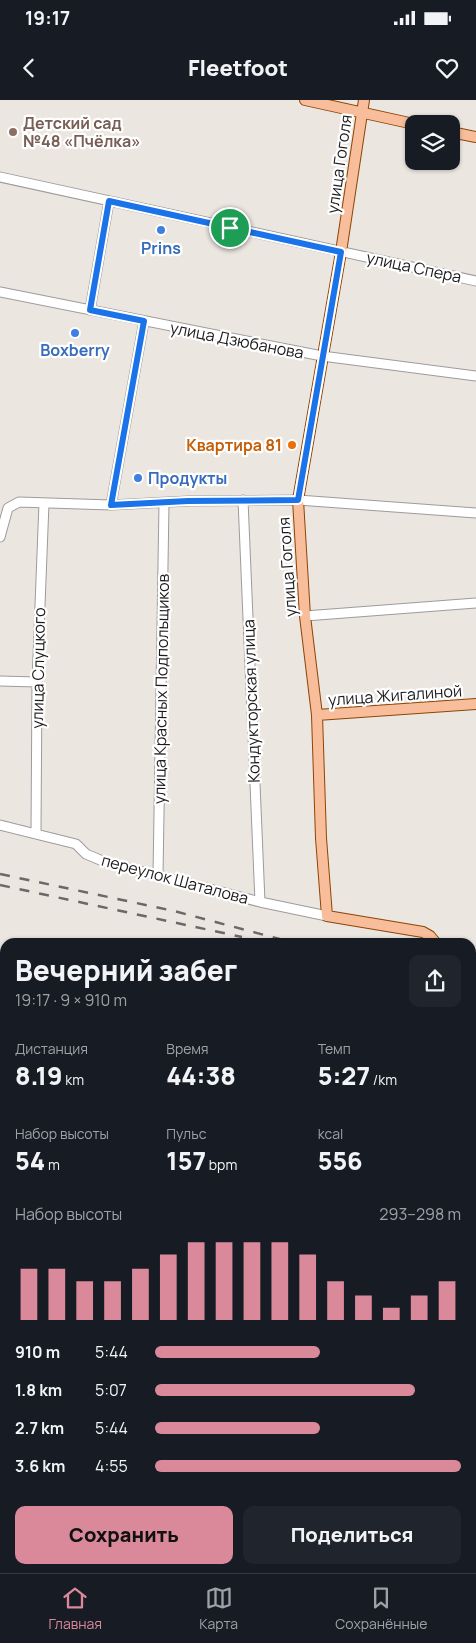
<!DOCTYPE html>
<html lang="ru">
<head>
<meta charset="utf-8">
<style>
  :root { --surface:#171b24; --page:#20242c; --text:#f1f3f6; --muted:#9ea1a6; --line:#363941; --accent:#da899b }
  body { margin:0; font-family:Manrope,sans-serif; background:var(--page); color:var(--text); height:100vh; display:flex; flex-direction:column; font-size:19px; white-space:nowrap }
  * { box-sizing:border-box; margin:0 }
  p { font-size:16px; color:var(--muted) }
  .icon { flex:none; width:28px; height:28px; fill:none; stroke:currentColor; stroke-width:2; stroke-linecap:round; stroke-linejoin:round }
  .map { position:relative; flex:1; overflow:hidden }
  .side { position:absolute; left:0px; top:838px; width:476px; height:636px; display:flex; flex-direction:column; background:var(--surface); border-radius:15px 15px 0 0; box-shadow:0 1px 4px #0004 }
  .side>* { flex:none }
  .tools { position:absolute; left:405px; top:15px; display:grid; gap:10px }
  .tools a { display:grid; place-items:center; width:55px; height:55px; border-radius:10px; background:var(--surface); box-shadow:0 1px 4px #0004; font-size:25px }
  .pin { position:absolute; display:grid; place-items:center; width:42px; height:42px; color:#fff; margin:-21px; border:2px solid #fff; border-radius:50%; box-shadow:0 1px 5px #0007 }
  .round { display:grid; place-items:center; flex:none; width:52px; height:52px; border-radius:10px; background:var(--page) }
  .head { display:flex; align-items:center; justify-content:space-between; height:85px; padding:0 15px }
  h1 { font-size:28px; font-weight:800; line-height:38px }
  .stats { display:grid; grid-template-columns:repeat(3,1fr); gap:8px; height:85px; padding:5px 15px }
  .stats div { display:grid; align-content:center }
  .stats b { font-size:25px; font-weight:800 }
  .stats small { font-size:14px; font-weight:400 }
  .stats p { font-size:14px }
  .chart { height:140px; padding:10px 15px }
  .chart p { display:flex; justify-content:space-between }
  .chart svg { width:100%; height:90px; margin-top:5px; stroke:var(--accent); stroke-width:6 }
  .cta { display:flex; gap:10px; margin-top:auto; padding:10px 15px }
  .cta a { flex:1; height:58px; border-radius:10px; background:var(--accent); color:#111; font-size:20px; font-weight:800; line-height:58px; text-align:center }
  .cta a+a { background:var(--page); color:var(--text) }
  ul { padding:0 15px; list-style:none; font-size:16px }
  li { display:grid; grid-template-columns:80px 60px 1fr; align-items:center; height:38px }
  li i { height:12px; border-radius:6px; background:var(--accent) }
  .status { display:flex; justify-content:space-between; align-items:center; height:35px; padding:0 25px; background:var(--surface); direction:ltr }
  .status svg { height:14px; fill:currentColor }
  header { display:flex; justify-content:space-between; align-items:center; height:65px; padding:0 15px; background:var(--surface); font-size:22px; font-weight:800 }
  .menu { display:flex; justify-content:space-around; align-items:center; height:70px; border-top:1px solid var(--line); background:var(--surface); font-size:14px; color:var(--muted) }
  .menu a { display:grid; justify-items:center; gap:2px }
  .menu .active { color:var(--accent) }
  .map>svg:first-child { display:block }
  .cemetery { fill:#a4c4a2 }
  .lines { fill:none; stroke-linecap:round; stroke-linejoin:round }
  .stream { stroke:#a2d7d9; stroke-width:2.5 }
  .minor-casing { stroke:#9c9c9c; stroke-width:11 }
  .major-casing { stroke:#8d4505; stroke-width:12 }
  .minor { stroke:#fff; stroke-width:9 }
  .major { stroke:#f8bd9a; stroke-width:10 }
  .rail { stroke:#696969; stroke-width:2.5; stroke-dasharray:10 10; stroke-linecap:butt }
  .route-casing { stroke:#fff; stroke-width:10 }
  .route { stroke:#1a73e8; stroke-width:6 }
  .education-dot { fill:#8d6e63; stroke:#fff; stroke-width:2 }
  .shop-dot { fill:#3f7fe0; stroke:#fff; stroke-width:2 }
  .food-dot { fill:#e8710a; stroke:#fff; stroke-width:2 }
  .labels { text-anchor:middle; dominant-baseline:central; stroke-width:4.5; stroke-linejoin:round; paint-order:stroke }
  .education-label { font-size:16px; font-weight:bold; fill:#785e54; stroke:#fff; text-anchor:start }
  .street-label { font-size:16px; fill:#1b1b1b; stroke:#fff }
  .shop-label { font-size:16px; font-weight:bold; fill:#366cbe; stroke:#fff }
  .food-label { font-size:16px; font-weight:bold; fill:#c56008; stroke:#fff; text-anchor:end }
</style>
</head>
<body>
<div class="status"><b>19:17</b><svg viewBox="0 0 49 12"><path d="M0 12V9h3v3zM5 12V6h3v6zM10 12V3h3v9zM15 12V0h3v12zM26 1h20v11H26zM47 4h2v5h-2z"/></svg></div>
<header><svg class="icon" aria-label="back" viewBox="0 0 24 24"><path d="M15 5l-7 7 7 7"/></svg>Fleetfoot<svg class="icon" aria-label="heart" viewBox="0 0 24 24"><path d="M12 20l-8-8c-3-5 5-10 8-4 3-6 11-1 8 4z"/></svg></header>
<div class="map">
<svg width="476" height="1473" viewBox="0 0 476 1473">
  <rect width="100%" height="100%" fill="#ece6e1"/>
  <path class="cemetery" d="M471 1159H476V1331L471 1330Z"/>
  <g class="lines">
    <path class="stream" d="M471 960 476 959"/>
    <g class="minor-casing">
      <path id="minor" d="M0 77 476 181
        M0 192 322 256 476 276
        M90 210 109 101
        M243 400 260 802
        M111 405 144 221
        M0 437 8 408 19 402 111 405 188 401 298 400 476 413
        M305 516 476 503
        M0 581 37 582
        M0 725 76 744 86 754 105 762 260 802 327 816
        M36 733 37 582 44 403
        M158 775 164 403
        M471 1007H476
        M0 1289 5 1288
        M0 1372 5 1374
        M264 1469 275 1473
        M68 1473 69 1469
        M317 1473V1469"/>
    </g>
    <g class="major-casing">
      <path id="major" d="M305 0 414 24
        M364 0 341 152 298 400 305 516 317 615 321 738 327 816 423 832 430 836 435 842
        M451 32 476 37
        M317 615 476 604
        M0 1032 5 1034"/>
    </g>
    <use href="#minor" class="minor"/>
    <use href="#major" class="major"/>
    <path class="rail" d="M0 774 174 811 291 842
      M0 785 242 837
      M471 853 476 854
      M471 881 476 882
      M471 906H476
      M0 1063 5 1062
      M0 1107 5 1105"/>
  </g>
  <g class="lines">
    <g class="route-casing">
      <path id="route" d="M109 101 341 152 298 400 188 401 111 405 144 221 90 210Z"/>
    </g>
    <use href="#route" class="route"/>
  </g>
  <circle class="education-dot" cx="13" cy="32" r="5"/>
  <g class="shop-dot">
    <circle cx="161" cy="130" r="5"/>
    <circle cx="75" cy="233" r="5"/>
    <circle cx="138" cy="378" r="5"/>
  </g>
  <circle class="food-dot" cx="292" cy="345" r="5"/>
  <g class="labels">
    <g class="education-label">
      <text x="23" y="23">Детский сад<tspan x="23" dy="18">№48 «Пчёлка»</tspan></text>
    </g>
    <g class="street-label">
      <text transform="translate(339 64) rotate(-82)">улица Гоголя</text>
      <text transform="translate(414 167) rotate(12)">улица Спера</text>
      <text transform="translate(237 240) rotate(11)">улица Дзюбанова</text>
      <text transform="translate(287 467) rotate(-94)">улица Гоголя</text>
      <text transform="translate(38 568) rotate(-89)">улица Слуцкого</text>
      <text transform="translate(161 589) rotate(-89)">улица Красных Подпольщиков</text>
      <text transform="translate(395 595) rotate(-4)">улица Жигалиной</text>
      <text transform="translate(251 601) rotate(-92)">Кондукторская улица</text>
      <text transform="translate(175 779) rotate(15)">переулок Шаталова</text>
    </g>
    <g class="shop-label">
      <text x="161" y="148">Prins</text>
      <text x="75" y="250">Boxberry</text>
      <text x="148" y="378" text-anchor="start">Продукты</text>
    </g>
    <g class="food-label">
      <text x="282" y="345">Квартира 81</text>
    </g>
  </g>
</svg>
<div class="tools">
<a><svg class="icon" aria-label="layers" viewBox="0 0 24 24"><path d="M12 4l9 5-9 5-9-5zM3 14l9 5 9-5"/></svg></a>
</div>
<div class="pin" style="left:230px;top:128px;background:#1e9e55"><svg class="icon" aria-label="arrive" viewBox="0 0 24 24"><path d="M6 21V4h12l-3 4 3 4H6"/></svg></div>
<section class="side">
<div class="head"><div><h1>Вечерний забег</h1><p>19:17 · 9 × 910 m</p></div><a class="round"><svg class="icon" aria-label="share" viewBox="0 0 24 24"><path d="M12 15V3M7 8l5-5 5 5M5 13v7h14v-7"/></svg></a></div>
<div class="stats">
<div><p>Дистанция</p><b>8.19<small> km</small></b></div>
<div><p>Время</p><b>44:38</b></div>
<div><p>Темп</p><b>5:27<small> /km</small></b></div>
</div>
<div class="stats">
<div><p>Набор высоты</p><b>54<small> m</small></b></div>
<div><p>Пульс</p><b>157<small> bpm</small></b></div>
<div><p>kcal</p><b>556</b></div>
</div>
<div class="chart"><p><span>Набор высоты</span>293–298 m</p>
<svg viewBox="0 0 160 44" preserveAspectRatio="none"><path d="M5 44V19M15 44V19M25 44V25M35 44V25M45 44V19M55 44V12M65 44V6M75 44V6M85 44V6M95 44V6M105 44V12M115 44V25M125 44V32M135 44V38M145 44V32M155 44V25"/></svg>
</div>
<ul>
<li><b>910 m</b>5:44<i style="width:54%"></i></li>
<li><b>1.8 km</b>5:07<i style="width:85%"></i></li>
<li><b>2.7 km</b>5:44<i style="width:54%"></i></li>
<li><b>3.6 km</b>4:55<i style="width:100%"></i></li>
</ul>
<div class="cta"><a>Сохранить</a><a>Поделиться</a></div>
</section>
</div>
<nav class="menu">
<a class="active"><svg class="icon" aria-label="home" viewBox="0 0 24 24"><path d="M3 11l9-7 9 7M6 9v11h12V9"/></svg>Главная</a>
<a><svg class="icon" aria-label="map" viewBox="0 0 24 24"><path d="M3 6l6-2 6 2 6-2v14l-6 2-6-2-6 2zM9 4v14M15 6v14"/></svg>Карта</a>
<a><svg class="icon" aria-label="saved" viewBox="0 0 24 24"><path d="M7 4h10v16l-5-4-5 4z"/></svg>Сохранённые</a>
</nav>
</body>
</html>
